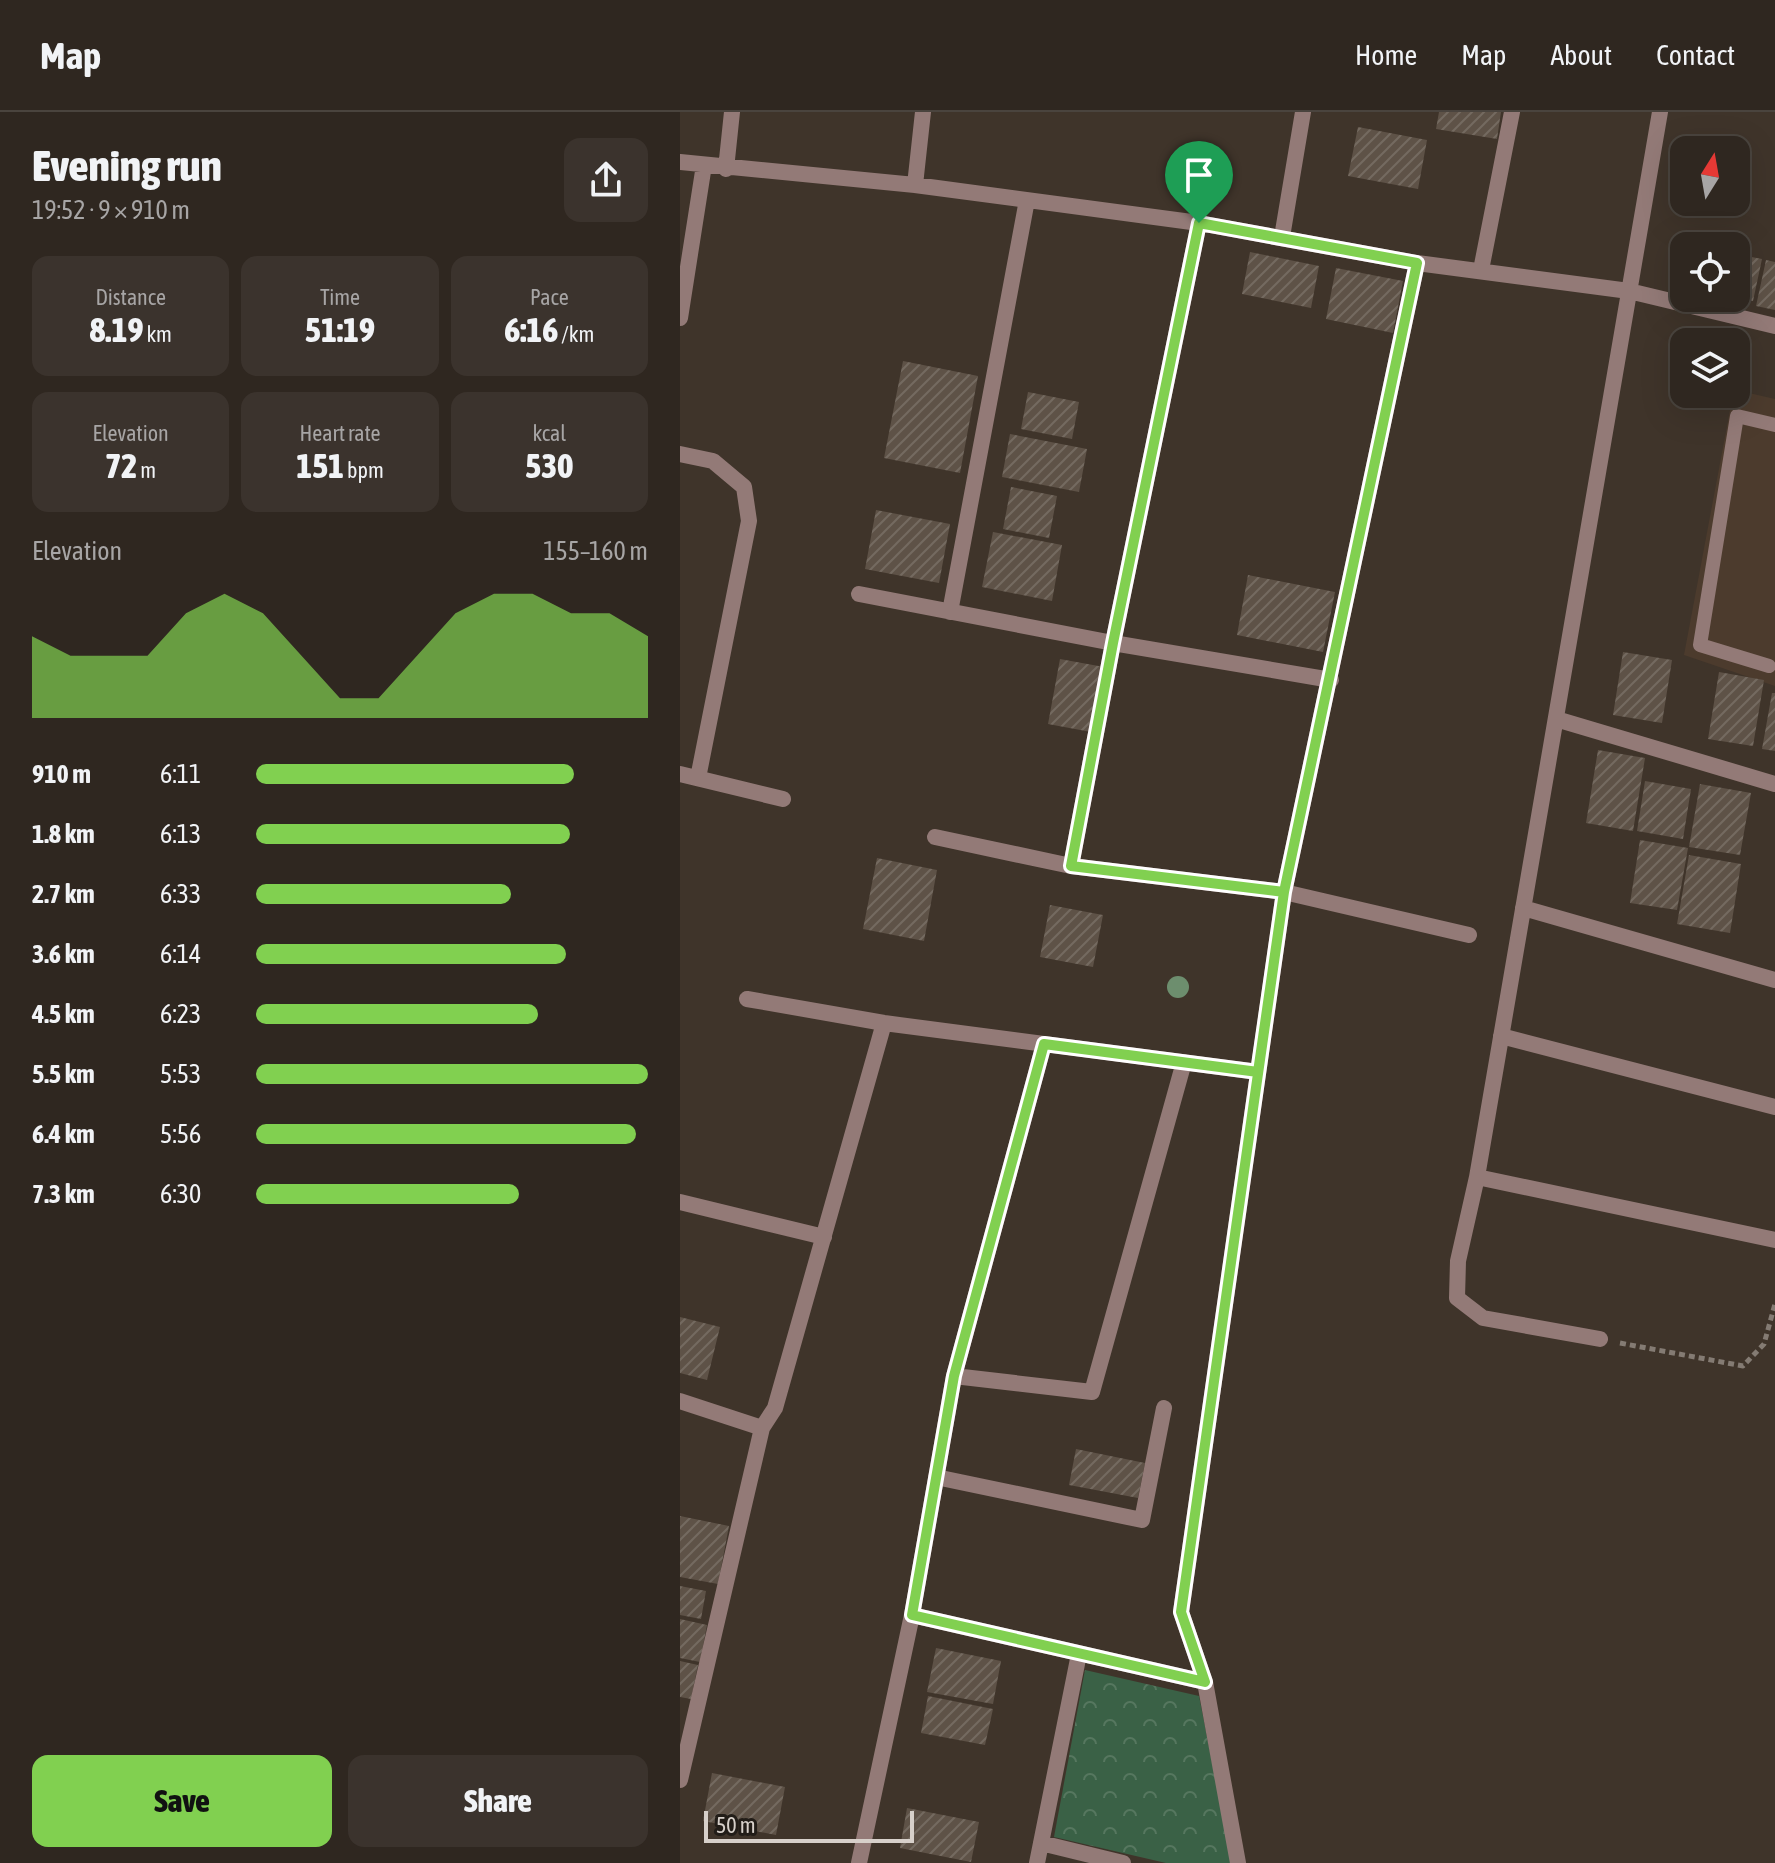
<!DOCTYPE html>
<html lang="en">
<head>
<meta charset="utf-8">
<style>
  :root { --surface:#2f2720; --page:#3b332d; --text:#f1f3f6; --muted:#a7a5a5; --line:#4a443e; --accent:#81d050 }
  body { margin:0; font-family:"Asap Condensed",sans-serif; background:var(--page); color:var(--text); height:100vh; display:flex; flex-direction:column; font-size:30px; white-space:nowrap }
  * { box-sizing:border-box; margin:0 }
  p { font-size:26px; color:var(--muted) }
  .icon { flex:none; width:44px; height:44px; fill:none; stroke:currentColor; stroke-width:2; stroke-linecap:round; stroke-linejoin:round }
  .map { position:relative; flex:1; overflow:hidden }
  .details { display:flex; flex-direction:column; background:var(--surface); width:680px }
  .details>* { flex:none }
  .needle { width:52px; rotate:11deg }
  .controls { position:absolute; left:990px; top:24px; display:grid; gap:16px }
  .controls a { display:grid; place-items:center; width:80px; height:80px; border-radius:16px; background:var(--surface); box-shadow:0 8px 32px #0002,0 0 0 2px var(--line); font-size:40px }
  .scale { position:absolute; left:24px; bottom:20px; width:210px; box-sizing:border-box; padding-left:8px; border:4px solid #d7d0ca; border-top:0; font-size:22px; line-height:28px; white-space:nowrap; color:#d7d0ca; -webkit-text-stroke:6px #221d18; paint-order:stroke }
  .pin { position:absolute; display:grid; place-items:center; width:68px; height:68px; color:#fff; margin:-82px -34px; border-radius:50% 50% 50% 0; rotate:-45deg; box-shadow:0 0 8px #0007 }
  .pin .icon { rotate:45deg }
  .round { display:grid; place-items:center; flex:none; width:84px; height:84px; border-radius:16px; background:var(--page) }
  .summary { display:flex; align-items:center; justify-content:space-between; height:136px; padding:0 32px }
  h1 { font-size:44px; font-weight:800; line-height:60px }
  .stats { display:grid; grid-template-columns:repeat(3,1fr); gap:12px; height:136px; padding:8px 32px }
  .stats div { display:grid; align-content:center; border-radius:16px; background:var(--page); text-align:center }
  .stats b { font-size:34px; font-weight:800 }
  .stats small { font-size:22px; font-weight:400 }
  .stats p { font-size:22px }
  .chart { height:224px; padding:16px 32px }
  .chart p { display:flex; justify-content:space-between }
  .chart svg { width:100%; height:144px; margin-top:8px; fill:var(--accent); opacity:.7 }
  .button { display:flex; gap:16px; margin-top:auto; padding:16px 32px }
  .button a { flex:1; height:92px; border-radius:16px; background:var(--accent); color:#111; font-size:32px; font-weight:800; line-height:92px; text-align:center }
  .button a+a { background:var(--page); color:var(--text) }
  ul { padding:0 32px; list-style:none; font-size:26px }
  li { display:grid; grid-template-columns:128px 96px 1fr; align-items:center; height:60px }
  li i { height:20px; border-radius:10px; background:var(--accent) }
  header { display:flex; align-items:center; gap:48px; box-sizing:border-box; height:112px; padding:0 40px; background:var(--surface); border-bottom:2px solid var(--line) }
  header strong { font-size:38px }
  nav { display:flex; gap:44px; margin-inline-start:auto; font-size:28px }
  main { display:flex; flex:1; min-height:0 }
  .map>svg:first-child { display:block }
  .built { fill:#4c3b2d }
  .park { fill:url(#park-crowns) }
  .building { fill:url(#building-hatch) }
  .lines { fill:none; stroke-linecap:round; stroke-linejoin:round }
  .path { stroke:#847b73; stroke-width:5; stroke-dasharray:6 4; stroke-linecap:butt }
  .service { stroke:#937a77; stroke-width:14 }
  .minor { stroke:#937a77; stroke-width:16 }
  .tree { fill:#6d8e6e }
  .route-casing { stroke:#fff; stroke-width:16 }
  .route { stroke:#81d050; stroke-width:10 }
</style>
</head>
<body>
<header>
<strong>Map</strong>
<nav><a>Home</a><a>Map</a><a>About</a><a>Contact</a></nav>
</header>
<main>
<section class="details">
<div class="summary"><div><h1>Evening run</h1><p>19:52 · 9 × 910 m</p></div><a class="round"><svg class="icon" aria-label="share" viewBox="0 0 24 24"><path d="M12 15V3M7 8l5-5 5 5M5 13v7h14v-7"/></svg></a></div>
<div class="stats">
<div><p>Distance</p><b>8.19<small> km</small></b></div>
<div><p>Time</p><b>51:19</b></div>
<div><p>Pace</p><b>6:16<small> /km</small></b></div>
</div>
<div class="stats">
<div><p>Elevation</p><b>72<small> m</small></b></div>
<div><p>Heart rate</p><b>151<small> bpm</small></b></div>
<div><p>kcal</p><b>530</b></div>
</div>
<div class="chart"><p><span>Elevation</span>155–160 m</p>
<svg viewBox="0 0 160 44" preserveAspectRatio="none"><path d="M0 44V19L10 25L20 25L30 25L40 12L50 6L60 12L70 25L80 38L90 38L100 25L110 12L120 6L130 6L140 12L150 12L160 19V44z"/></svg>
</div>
<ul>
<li><b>910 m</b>6:11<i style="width:81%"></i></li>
<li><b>1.8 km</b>6:13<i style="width:80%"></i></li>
<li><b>2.7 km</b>6:33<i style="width:65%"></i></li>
<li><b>3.6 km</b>6:14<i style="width:79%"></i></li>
<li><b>4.5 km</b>6:23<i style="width:72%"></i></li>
<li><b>5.5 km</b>5:53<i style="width:100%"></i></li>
<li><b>6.4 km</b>5:56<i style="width:97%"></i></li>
<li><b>7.3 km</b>6:30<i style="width:67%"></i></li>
</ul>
<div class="button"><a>Save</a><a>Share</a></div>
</section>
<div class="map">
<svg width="1095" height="1751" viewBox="0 0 1095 1751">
  <defs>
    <pattern id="park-crowns" width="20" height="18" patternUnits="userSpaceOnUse" patternTransform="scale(2)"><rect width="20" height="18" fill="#3a6146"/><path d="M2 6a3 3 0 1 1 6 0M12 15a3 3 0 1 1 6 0" fill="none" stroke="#56775f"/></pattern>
    <pattern id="building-hatch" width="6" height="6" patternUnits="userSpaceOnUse" patternTransform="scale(2)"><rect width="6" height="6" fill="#5e5247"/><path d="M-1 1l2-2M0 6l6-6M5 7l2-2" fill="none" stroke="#746a60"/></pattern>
  </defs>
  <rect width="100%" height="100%" fill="#3f342a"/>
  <path class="built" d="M1056 278 1095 287V574L1004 543 1053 282H1056Z"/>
  <path class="park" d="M405 1558 519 1584 552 1751H486L374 1725Z"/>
  <path class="building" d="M759 0H821L817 27 756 17Z
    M678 15 747 28 738 77 668 64Z
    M1003 134 1004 135V179L994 177Z
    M570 140 639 154 631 196 562 182Z
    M1056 142 1082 147 1073 189 1056 186Z
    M1086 148 1095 150V198L1076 194Z
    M656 156 723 169 713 221 646 207Z
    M223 249 298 264 280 361 204 346Z
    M348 280 399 290 392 327 341 317Z
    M330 322 407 337 399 380 322 365Z
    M331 375 377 384 369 426 323 417Z
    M196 398 270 412 259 471 185 457Z
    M313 420 382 433 372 489 302 475Z
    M568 463 655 480 643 540 557 523Z
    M943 540 992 548 982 611 933 603Z
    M380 547 424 555 411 620 368 612Z
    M1039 560 1084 568 1073 634 1028 627Z
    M1092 581H1095V639L1082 637Z
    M918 638 965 646 953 719 906 711Z
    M965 669 1011 677 1003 727 957 719Z
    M1020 672 1071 681 1060 743 1009 735Z
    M960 728 1008 736 997 798 950 791Z
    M1009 743 1061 752 1050 821 997 812Z
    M197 746 257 758 244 829 183 817Z
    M370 793 423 803 413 855 360 845Z
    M0 1205 40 1215 27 1268 0 1261Z
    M396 1337 465 1351 458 1386 389 1373Z
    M0 1404 49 1414 38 1472 0 1465Z
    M0 1474 26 1479 21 1507 0 1503Z
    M0 1507 27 1513 20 1550 0 1546Z
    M256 1536 321 1549 313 1592 247 1580Z
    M0 1549 18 1553 11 1587 0 1585Z
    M248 1584 313 1597 305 1633 241 1621Z
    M32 1661 105 1675 96 1723 23 1709Z
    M227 1696 299 1710 291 1750 220 1736Z"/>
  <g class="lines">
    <path class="path" d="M940 1231 1063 1254 1084 1232 1095 1192"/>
    <path class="service" d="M1089 554 1020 533 1057 304 1095 313"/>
    <path class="minor" d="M0 50 235 73 519 111 737 151 949 179 1095 214
      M46 57 52 0
      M235 73 243 0
      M602 125 623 0
      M801 158 832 0
      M0 206 24 53
      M0 342 33 349 64 375 69 409 18 666
      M179 482 433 531 651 568
      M270 500 347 88
      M876 607 1095 672
      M0 662 103 687
      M255 725 391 754 604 780 789 823
      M391 754 433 531 519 111
      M843 796 1095 868
      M67 887 204 911 578 960
      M821 924 1095 995
      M797 1065 1095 1128
      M0 1090 144 1125
      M920 1227 803 1206 777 1186 778 1149 797 1065 980 0
      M274 1264 412 1280 504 950
      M0 1289 82 1316 0 1668
      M82 1316 95 1296 204 911
      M256 1365 462 1408 484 1296
      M232 1503 525 1570 558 1751
      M525 1570 501 1500 604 780 737 151
      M361 1731 443 1751
      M179 1751 232 1503 274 1264 364 932
      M357 1751 399 1542"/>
  </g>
  <circle class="tree" cx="498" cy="875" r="11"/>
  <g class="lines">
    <g class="route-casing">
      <path id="route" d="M519 111 737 151 604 780 578 960 364 932 274 1264 232 1503 525 1570 501 1500 604 780 391 754 433 531 519 111"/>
    </g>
    <use href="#route" class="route"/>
  </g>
</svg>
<div class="controls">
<a><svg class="needle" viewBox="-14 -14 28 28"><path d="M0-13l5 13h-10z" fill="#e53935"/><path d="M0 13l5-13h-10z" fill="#a7a5a5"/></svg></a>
<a><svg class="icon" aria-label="locate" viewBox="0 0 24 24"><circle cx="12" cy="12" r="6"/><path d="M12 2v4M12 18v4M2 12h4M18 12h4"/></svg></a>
<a><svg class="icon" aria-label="layers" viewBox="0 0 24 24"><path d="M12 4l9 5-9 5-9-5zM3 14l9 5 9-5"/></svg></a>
</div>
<div class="scale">50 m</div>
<div class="pin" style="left:519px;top:111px;background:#1e9e55"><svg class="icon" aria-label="arrive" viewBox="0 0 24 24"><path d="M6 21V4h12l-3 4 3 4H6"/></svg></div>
</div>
</main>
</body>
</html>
